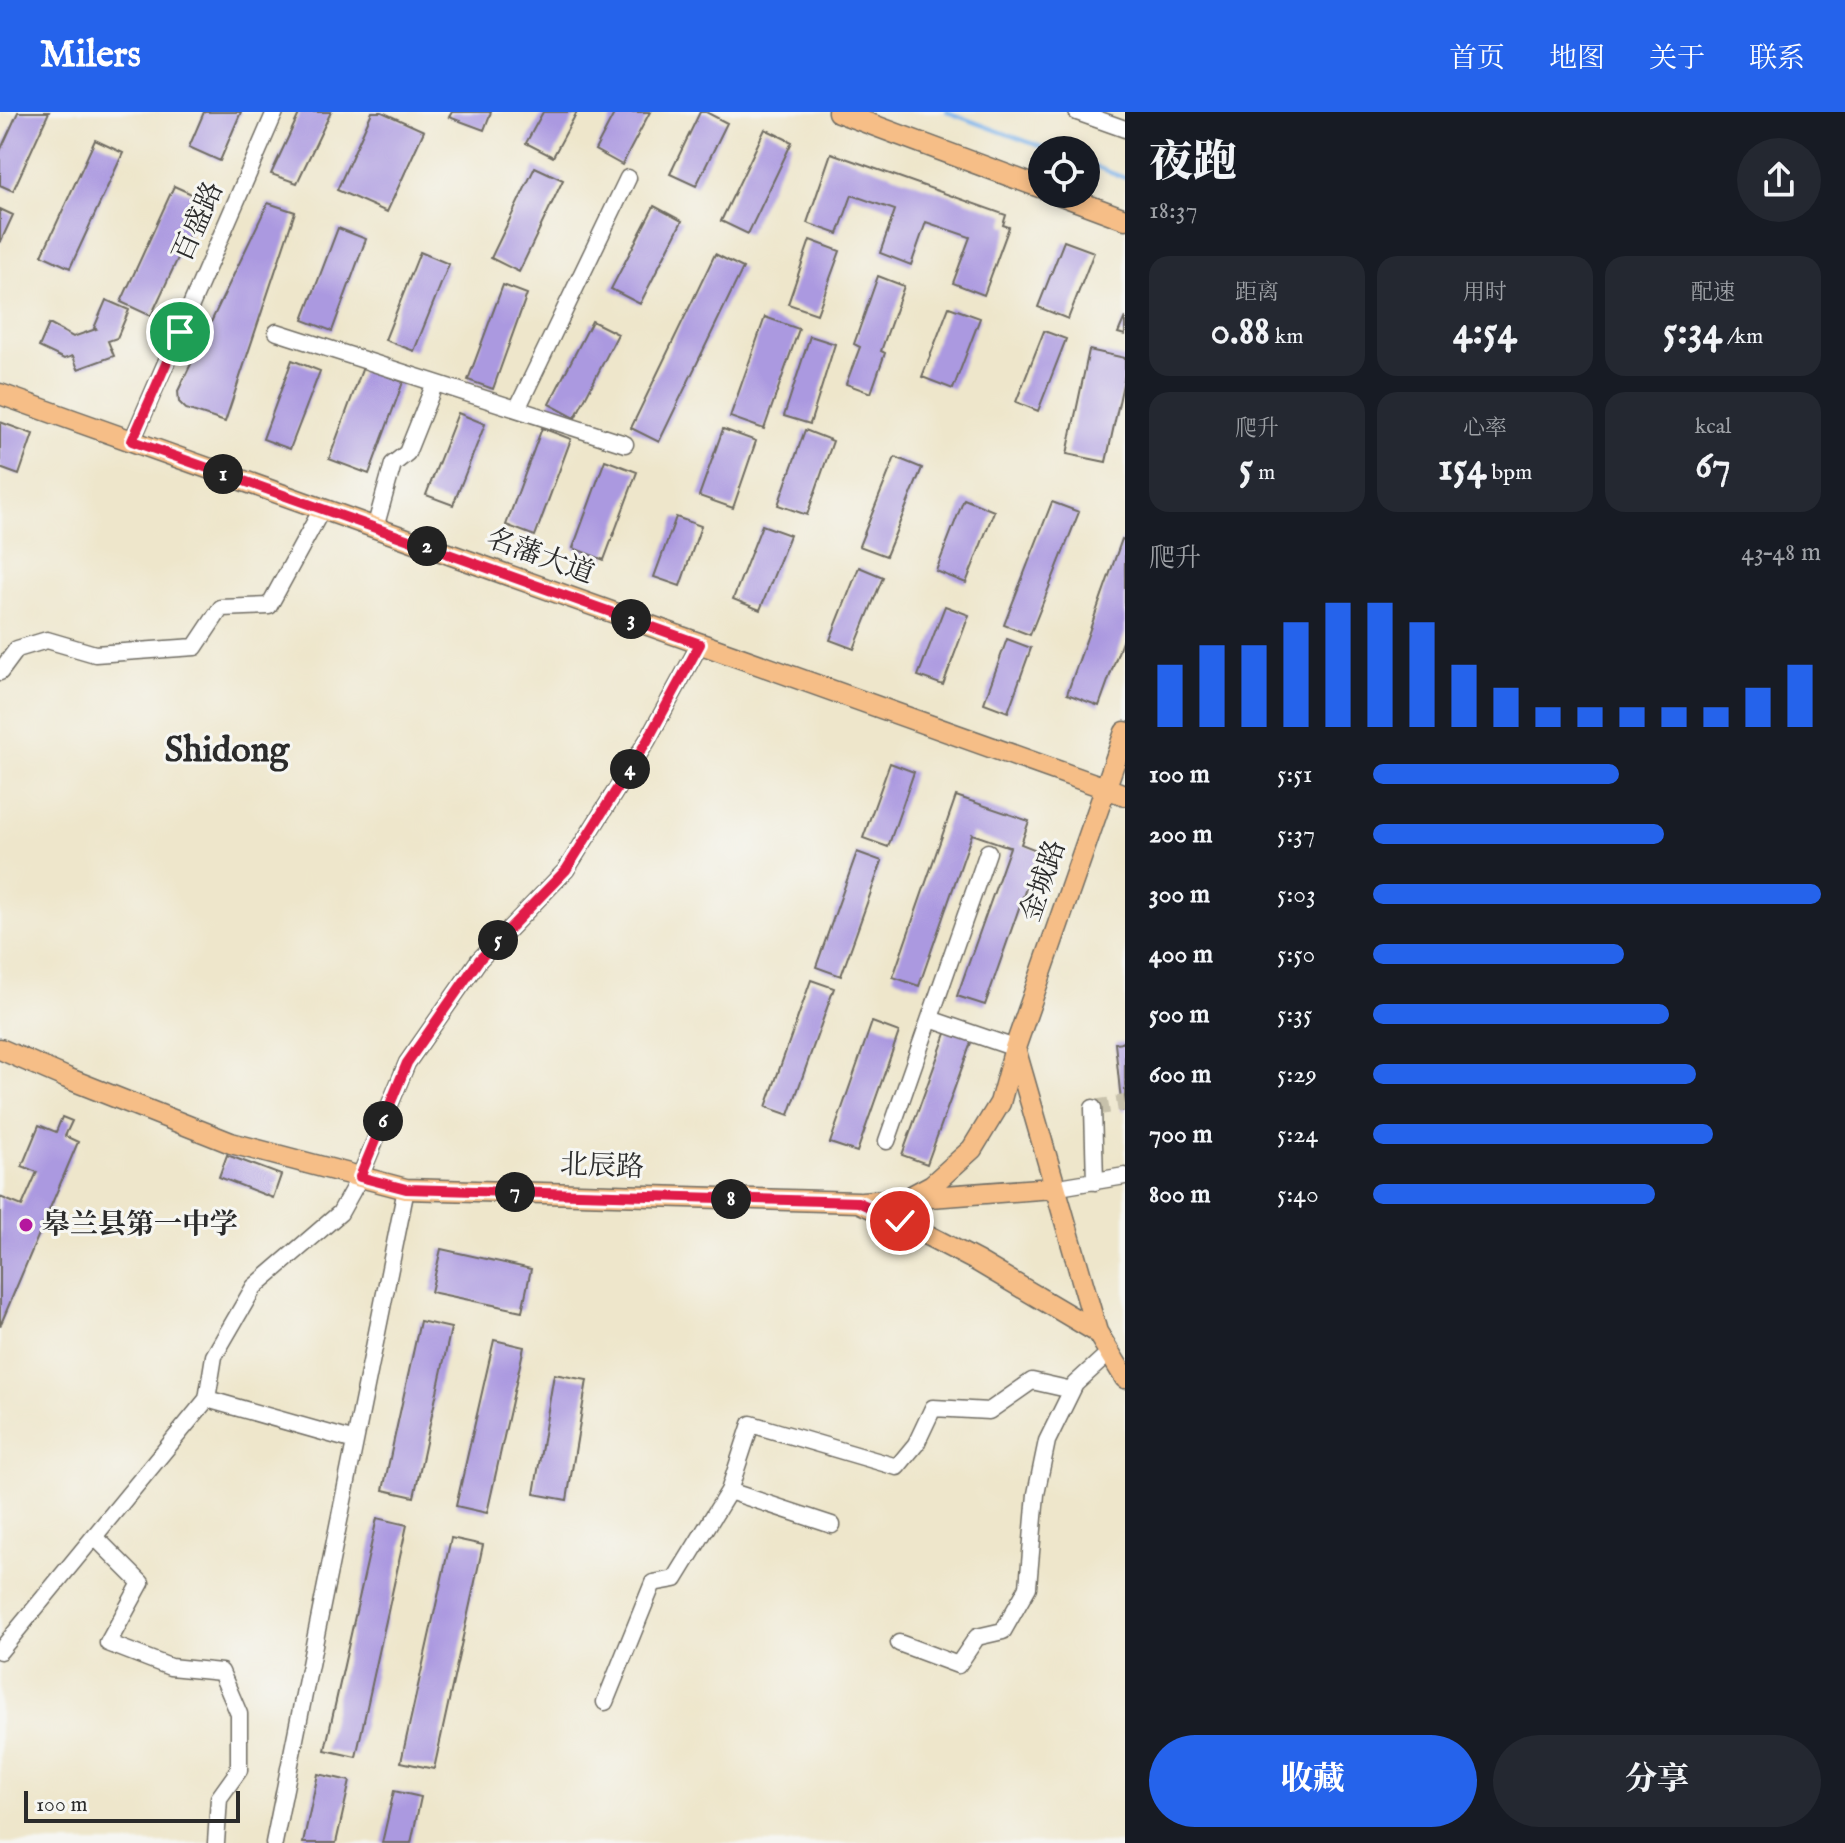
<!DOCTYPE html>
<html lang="zh">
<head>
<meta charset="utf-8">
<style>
  :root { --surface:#171b24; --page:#242831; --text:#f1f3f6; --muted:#9ea1a6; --accent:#2563eb }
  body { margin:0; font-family:"IM FELL English","Noto Serif SC",serif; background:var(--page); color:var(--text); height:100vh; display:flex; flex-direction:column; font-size:30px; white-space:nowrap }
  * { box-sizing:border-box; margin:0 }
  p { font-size:26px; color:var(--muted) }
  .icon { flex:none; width:44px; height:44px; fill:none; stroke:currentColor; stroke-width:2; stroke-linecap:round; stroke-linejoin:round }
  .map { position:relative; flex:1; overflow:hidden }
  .drawer { display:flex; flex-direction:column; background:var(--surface); width:720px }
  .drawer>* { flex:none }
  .buttons { position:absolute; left:1028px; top:24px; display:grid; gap:16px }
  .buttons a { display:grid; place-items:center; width:72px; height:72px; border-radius:50%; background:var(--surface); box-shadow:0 4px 12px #0003; font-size:40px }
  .scale { position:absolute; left:24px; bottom:20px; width:216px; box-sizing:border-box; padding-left:8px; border:4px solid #2b2b2b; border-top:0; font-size:22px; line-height:28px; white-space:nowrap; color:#2b2b2b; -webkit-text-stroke:6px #f6f6f2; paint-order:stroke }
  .pin { position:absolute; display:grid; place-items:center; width:68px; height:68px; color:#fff; margin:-34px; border:4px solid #fff; border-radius:50%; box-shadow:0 2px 8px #0007 }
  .km { position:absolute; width:40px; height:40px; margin:-20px; border-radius:50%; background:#222; color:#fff; font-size:22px; line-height:40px; text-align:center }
  .round { display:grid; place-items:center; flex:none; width:84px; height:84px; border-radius:42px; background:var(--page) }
  .headline { display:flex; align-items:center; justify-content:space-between; height:136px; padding:0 24px }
  h1 { font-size:44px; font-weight:800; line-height:60px }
  .stats { display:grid; grid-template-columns:repeat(3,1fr); gap:12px; height:136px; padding:8px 24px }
  .stats div { display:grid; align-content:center; border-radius:20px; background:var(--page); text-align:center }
  .stats b { font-size:40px; font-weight:800 }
  .stats small { font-size:22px; font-weight:400 }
  .stats p { font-size:22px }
  .chart { height:224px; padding:16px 24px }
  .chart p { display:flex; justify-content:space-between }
  .chart svg { width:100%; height:144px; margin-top:8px; stroke:var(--accent); stroke-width:6 }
  .primary-button { display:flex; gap:16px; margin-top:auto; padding:16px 24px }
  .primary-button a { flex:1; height:92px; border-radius:48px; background:var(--accent); color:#fff; font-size:32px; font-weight:800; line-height:92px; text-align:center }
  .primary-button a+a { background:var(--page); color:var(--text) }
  ul { padding:0 24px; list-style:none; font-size:26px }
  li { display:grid; grid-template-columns:128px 96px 1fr; align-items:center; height:60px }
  li i { height:20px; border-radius:10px; background:var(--accent) }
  header { display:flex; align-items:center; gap:48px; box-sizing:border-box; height:112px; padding:0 40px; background:var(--accent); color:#fff }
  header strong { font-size:38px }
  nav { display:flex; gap:44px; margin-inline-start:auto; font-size:28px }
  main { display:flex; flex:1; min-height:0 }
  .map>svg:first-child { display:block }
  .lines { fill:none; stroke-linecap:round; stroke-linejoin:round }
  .stream { stroke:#7ab2ea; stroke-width:4 }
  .building { fill:#ab99e0 }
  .minor-tunnel { stroke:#c7c1ab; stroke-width:16; stroke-dasharray:16 8; stroke-linecap:butt }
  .minor-casing { stroke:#6f6c63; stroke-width:19 }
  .major-casing { stroke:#6f6c63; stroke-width:23 }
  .minor { stroke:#fff; stroke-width:16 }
  .major { stroke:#f6be87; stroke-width:20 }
  .route-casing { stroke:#fff; stroke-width:16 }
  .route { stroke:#e11d48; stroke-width:10 }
  .poi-dot { fill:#b5179e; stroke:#f6f6f2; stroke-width:3 }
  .labels { text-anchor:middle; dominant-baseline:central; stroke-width:6; stroke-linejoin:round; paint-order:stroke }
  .street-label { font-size:28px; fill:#2b2b2b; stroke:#f6f6f2 }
  .poi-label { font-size:28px; font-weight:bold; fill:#2b2b2b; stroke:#f6f6f2; text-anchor:start }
  .district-label { font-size:36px; font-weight:bold; fill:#2b2b2b; stroke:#f6f6f2 }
</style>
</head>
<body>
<header>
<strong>Milers</strong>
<nav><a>首页</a><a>地图</a><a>关于</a><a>联系</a></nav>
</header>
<main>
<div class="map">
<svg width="1125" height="1731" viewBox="0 0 1125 1731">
  <rect width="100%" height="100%" fill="#f6f6f2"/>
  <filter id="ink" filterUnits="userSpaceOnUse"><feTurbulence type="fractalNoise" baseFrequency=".0125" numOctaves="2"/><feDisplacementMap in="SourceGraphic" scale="16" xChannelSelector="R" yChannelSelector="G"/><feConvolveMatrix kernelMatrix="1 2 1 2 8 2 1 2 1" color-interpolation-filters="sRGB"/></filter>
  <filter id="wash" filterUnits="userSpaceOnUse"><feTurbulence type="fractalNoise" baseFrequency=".006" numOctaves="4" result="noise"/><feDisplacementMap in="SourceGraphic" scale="32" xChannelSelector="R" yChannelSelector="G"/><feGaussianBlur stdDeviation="1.8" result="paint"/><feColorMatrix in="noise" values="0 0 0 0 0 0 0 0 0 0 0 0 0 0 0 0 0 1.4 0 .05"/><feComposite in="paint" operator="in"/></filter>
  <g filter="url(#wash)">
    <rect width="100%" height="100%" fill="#eee6cb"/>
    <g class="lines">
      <path class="stream" d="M947 0 1050 38
        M1086 51 1125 66"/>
    </g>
    <g id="blocks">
      <path class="building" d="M18 0H49L13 79 0 73V39Z
        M204 0H241L220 49 189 35Z
        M300 0H331L297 71 271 62Z
        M372 0H382L424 19 387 100 337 78Z
        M452 0H491L484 18 449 5Z
        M543 0H577L553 45 526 31Z
        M615 0H650L622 53 595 38Z
        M700 0H706L727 11 696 74 670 62Z
        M765 17 792 30 748 122 721 109Z
        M95 28 123 41 70 156 42 143Z
        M831 41 1006 103 1003 113 1009 115 984 183 953 171 970 125 926 110 911 153 880 141 895 98 852 83 838 122 807 111Z
        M535 55 563 68 519 160 491 146Z
        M174 74 205 88 151 204 121 190Z
        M268 91 295 100 225 310 186 297 179 290 178 279Z
        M654 94 682 109 640 192 611 177Z
        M0 97 13 103 0 131Z
        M338 116 366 127 332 219 303 208Z
        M810 128 840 139 817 202 788 192Z
        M1064 129 1094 140 1068 207 1038 195Z
        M420 140 449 152 414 239 385 228Z
        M715 142 743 156 659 330 631 316Z
        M878 164 904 174 881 239 885 241 871 281 846 272 860 235 854 232Z
        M503 173 527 182 493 277 468 268Z
        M106 188 129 198 117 226 108 229 114 244 78 257 73 244 64 247 39 235 49 212 73 225 96 217 94 216Z
        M949 195 980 206 953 277 922 265Z
        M765 205 799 217 764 317 730 305Z
        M1125 205V223L1118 221Z
        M592 209 618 222 575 306 549 292Z
        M1044 219 1066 227 1038 299 1016 290Z
        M810 224 835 232 810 312 784 304Z
        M1089 238 1125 246V263L1106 350 1067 342Z
        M292 248 320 259 290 337 263 327Z
        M363 255 403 270 369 362 329 347Z
        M458 301 485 312 453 393 426 383Z
        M0 310 33 322 19 363 0 356Z
        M542 316 571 327 535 424 506 413Z
        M723 317 756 329 733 396 699 384Z
        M805 318 833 329 807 403 778 393Z
        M895 345 922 356 886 444 859 434Z
        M605 348 637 360 604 448 573 436Z
        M964 387 994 399 966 471 936 459Z
        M1052 390 1079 400 1030 523 1004 513Z
        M676 405 701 414 680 474 654 465Z
        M762 413 790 423 760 498 733 487Z
        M1122 427 1125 428V521L1099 594 1067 582Z
        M859 455 883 465 854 537 830 528Z
        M945 494 969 503 943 573 918 564Z
        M1007 527 1031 536 1008 600 984 591Z
        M890 651 914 660 888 735 863 726Z
        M956 684 1029 709 1021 732 1039 739 985 893 957 884 1010 735 972 722 919 874 893 865Z
        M857 740 882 749 841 864 816 855Z
        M811 868 834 876 789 1003 766 995Z
        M872 910 899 920 857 1040 830 1031Z
        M948 916 973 925 927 1052 902 1043Z
        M1125 930V998L1122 999 1115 931Z
        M62 1005 72 1009 65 1024 78 1030 0 1214V1085L22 1094 37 1060 22 1054 39 1013 56 1020Z
        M227 1043 281 1063 273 1086 219 1065Z
        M441 1137 531 1157 522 1199 431 1180Z
        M420 1209 451 1216 414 1385 383 1378Z
        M494 1228 524 1235 487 1401 456 1394Z
        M554 1262 587 1268 567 1388 534 1382Z
        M377 1406 407 1413 356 1645 325 1638Z
        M451 1426 483 1433 434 1657 401 1650Z
        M318 1662 350 1669 336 1731H303Z
        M394 1679 421 1685 411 1731H382Z"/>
    </g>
  </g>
  <g filter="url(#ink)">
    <use href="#blocks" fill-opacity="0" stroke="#6f6c63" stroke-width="2"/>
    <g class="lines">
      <path class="minor-tunnel" d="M1093 996 1125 991"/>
      <g class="minor-casing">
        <path id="minor" d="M1077 0 1125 17
          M277 220 625 332
          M517 297 628 66
          M132 329 275 0
          M375 416 393 352 407 341 435 271
          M0 560 17 537 47 528 95 542 195 535 221 496 269 494 322 397
          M930 907 1015 936
          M1093 996 1095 1070
          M887 1029 988 740
          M1053 1076 1125 1064
          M207 1287 355 1329
          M729 1379 832 1413
          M95 1425 141 1471 108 1531 170 1555 221 1560 239 1602V1658L219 1686 216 1731
          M899 1531 958 1553 977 1525 1003 1519 1028 1475 1036 1382 1047 1329 1075 1272 1109 1241
          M0 1539 207 1287 214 1244 254 1175 340 1101 360 1065 407 951 479 848 566 758 647 629 700 532
          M605 1590 653 1471 675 1467 729 1379 751 1312 897 1355 916 1332 933 1296 989 1299 1032 1269 1072 1278
          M274 1731 406 1077"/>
      </g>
      <g class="major-casing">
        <path id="major" d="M838 0 1042 76
          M1058 82 1125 107
          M0 282 1125 683
          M1015 936 1097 1220
          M0 937 67 966 231 1031 406 1077 858 1090 900 1109 977 1149 1097 1220 1125 1266
          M906 1087 932 1073 972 1037 1000 991 1015 936 1125 620
          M862 1090 1053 1076"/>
      </g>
      <use href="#minor" class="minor"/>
      <use href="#major" class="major"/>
    </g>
  </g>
  <g class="lines" filter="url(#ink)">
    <g class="route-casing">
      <path id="route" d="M180 220 132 329 700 532 647 629 566 758 479 848 407 951 360 1065 406 1077 858 1090 900 1109"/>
    </g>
    <use href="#route" class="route"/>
  </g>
  <circle class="poi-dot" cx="26" cy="1113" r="8"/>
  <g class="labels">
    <g class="street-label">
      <text transform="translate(199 110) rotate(-66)">百盛路</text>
      <text transform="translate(540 445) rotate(20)">名藩大道</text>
      <text transform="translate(1044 769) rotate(-71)">金城路</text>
      <text transform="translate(602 1055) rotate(2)">北辰路</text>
    </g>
    <g class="poi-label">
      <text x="42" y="1113">皋兰县第一中学</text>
    </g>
    <g class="district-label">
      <text x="227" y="639">Shidong</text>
    </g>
  </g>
</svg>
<div class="buttons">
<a><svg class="icon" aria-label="locate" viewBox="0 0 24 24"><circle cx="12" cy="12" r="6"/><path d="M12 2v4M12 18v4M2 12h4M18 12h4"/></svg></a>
</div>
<div class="scale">100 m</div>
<div class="pin" style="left:180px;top:220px;background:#1e9e55"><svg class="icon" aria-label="arrive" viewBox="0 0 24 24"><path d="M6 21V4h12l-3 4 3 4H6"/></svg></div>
<div class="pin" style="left:900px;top:1109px;background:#d93025"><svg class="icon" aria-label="check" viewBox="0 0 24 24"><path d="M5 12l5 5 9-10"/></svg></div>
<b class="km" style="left:223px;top:362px">1</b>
<b class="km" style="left:427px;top:434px">2</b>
<b class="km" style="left:631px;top:507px">3</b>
<b class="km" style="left:630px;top:657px">4</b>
<b class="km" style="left:498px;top:828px">5</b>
<b class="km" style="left:383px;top:1009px">6</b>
<b class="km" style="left:515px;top:1080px">7</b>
<b class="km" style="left:731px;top:1087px">8</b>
</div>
<section class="drawer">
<div class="headline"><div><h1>夜跑</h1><p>18:37</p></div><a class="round"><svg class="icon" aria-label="share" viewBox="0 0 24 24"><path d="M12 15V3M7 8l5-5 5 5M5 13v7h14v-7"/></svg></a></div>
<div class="stats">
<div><p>距离</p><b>0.88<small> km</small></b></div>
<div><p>用时</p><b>4:54</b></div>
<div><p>配速</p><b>5:34<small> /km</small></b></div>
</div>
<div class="stats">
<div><p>爬升</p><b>5<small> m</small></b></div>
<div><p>心率</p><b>154<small> bpm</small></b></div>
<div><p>kcal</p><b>67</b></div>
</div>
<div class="chart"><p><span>爬升</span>43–48 m</p>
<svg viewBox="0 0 160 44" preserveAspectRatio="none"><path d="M5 44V25M15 44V19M25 44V19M35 44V12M45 44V6M55 44V6M65 44V12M75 44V25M85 44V32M95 44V38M105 44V38M115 44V38M125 44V38M135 44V38M145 44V32M155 44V25"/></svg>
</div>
<ul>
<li><b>100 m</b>5:51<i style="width:55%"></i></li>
<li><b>200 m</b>5:37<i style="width:65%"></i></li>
<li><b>300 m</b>5:03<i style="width:100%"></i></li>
<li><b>400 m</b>5:50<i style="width:56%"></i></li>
<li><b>500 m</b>5:35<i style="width:66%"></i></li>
<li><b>600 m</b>5:29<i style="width:72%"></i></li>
<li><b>700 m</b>5:24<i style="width:76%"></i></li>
<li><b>800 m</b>5:40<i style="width:63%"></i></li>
</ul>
<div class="primary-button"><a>收藏</a><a>分享</a></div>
</section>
</main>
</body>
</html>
